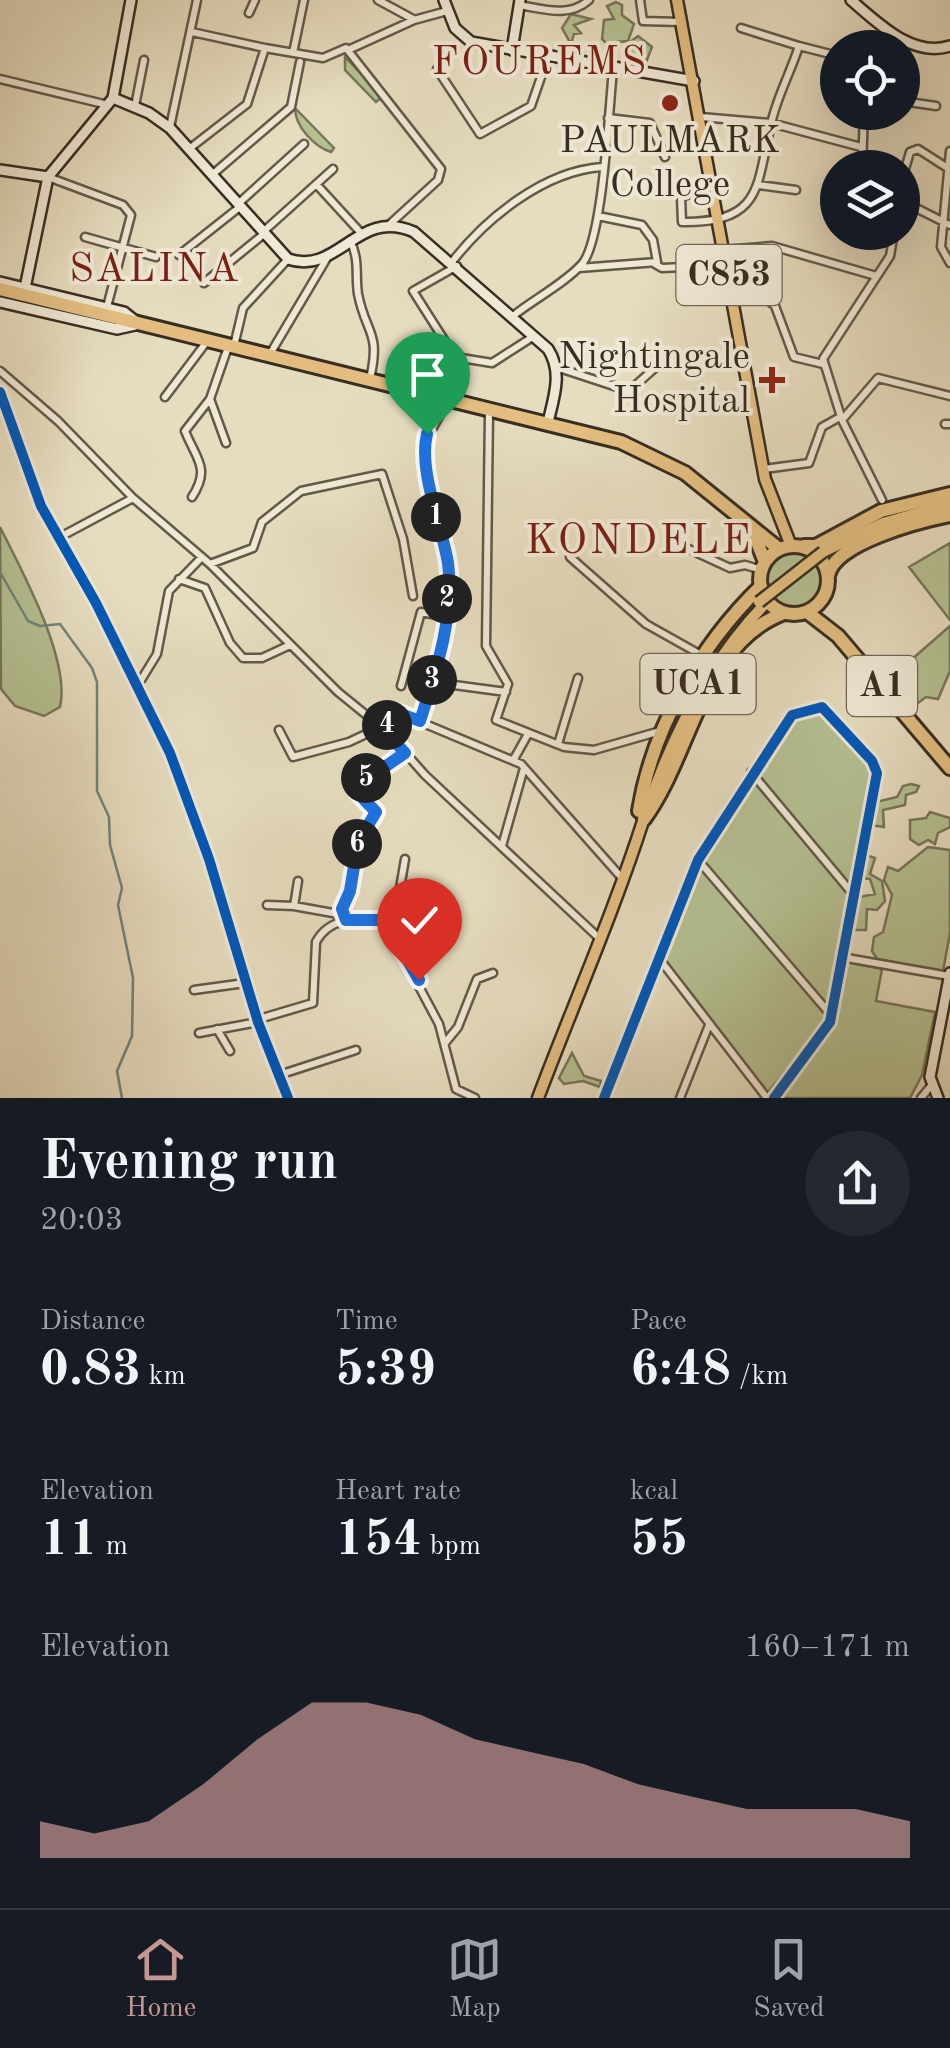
<!DOCTYPE html>
<html lang="en">
<head>
<meta charset="utf-8">
<style>
  :root { --surface:#171b24; --page:#242831; --text:#f1f3f6; --muted:#9ea1a6; --line:#363941; --accent:#c59692 }
  body { margin:0; font-family:"Old Standard TT",serif; background:var(--page); color:var(--text); height:100vh; display:flex; flex-direction:column; font-size:38px; white-space:nowrap }
  * { box-sizing:border-box; margin:0 }
  p { font-size:32px; color:var(--muted) }
  .icon { flex:none; width:55px; height:55px; fill:none; stroke:currentColor; stroke-width:2; stroke-linecap:round; stroke-linejoin:round }
  .map { position:relative; height:1098px; overflow:hidden }
  .side { display:flex; flex-direction:column; background:var(--surface); flex:1 }
  .side>* { flex:none }
  .fabs { position:absolute; left:820px; top:30px; display:grid; gap:20px }
  .fabs a { display:grid; place-items:center; width:100px; height:100px; border-radius:50%; background:var(--surface); box-shadow:0 10px 40px #0002; font-size:50px }
  .pin { position:absolute; display:grid; place-items:center; width:85px; height:85px; color:#fff; margin:-102px -42px; border-radius:50% 50% 50% 0; rotate:-45deg; box-shadow:0 0 10px #0007 }
  .pin .icon { rotate:45deg }
  .km { position:absolute; width:50px; height:50px; margin:-25px; border-radius:50%; background:#222; color:#fff; font-size:28px; line-height:50px; text-align:center }
  .round { display:grid; place-items:center; flex:none; width:105px; height:105px; border-radius:52px; background:var(--page) }
  .overview { display:flex; align-items:center; justify-content:space-between; height:170px; padding:0 40px }
  h1 { font-size:55px; font-weight:600; line-height:75px }
  .stats { display:grid; grid-template-columns:repeat(3,1fr); gap:15px; height:170px; padding:10px 40px }
  .stats div { display:grid; align-content:center }
  .stats b { font-size:50px; font-weight:600 }
  .stats small { font-size:28px; font-weight:400 }
  .stats p { font-size:28px }
  .chart { height:280px; padding:20px 40px }
  .chart p { display:flex; justify-content:space-between }
  .chart svg { width:100%; height:180px; margin-top:10px; fill:var(--accent); opacity:.7 }
  .menu { display:flex; justify-content:space-around; align-items:center; height:140px; border-top:2px solid var(--line); background:var(--surface); font-size:28px; color:var(--muted) }
  .menu a { display:grid; justify-items:center; gap:5px }
  .menu .on { color:var(--accent) }
  .map>svg:first-child { display:block }
  .green { fill:#b5c092; stroke:#76765a; stroke-width:2.5 }
  .lines { fill:none; stroke-linecap:round; stroke-linejoin:round }
  .stream { stroke:#70827a; stroke-width:2.5 }
  .street-casing { stroke:#635949; stroke-width:11 }
  .secondary-casing { stroke:#372d22; stroke-width:14 }
  .primary-casing { stroke:#372d22; stroke-width:15 }
  .highway-casing { stroke:#372d22; stroke-width:18 }
  .street { stroke:#efe8d5; stroke-width:6 }
  .secondary { stroke:#efe8d5; stroke-width:9 }
  .primary { stroke:#e3be80; stroke-width:10 }
  .highway { stroke:#e3be80; stroke-width:12 }
  .primary-bridge-casing { stroke:#372d22; stroke-width:15; stroke-linecap:butt }
  .primary-bridge { stroke:#e3be80; stroke-width:10 }
  .cycleway-casing { stroke:#efe8d5; stroke-width:16 }
  .cycleway { stroke:#0057b8; stroke-width:10 }
  .route-casing { stroke:#fff; stroke-width:20 }
  .route { stroke:#1a73e8; stroke-width:12 }
  .poi-dot { fill:#8f2418; stroke:#efe8d5; stroke-width:4 }
  .labels { text-anchor:middle; dominant-baseline:central; stroke-width:8; stroke-linejoin:round; paint-order:stroke }
  .shield { fill:#efe8d5; stroke:#6e6558; stroke-width:2.5 }
  .shield-label { font-size:35px; font-weight:bold; fill:#372d22 }
  .poi-label { font-size:38px; fill:#372d22; stroke:#efe8d5 }
  .neighbourhood-label { font-size:40px; letter-spacing:2.5px; fill:#7a1f14; stroke:#efe8d5 }
  .quarter-label { font-size:42px; letter-spacing:2.5px; fill:#7a1f14; stroke:#efe8d5 }
</style>
</head>
<body>
<div class="map">
<svg width="950" height="1098" viewBox="0 0 950 1098">
  <rect width="100%" height="100%" fill="#e6dcbf"/>
  <filter id="stains"><feTurbulence type="fractalNoise" baseFrequency=".002" numOctaves="4"/><feColorMatrix values="0 0 0 0 .2 0 0 0 0 .09 0 0 0 0 .02 0 0 0 .5 -.17"/></filter>
  <radialGradient id="worn" r=".72"><stop offset=".6" stop-color="#630" stop-opacity="0"/><stop offset="1" stop-color="#630" stop-opacity=".3"/></radialGradient>
  <path class="green" d="M616 2 622 5V15L634 24 628 41 606 43 602 39 604 20 614 19 607 6Z
    M571 14 591 19 574 25 581 33 574 34 571 44 562 28Z
    M638 36 652 47 647 60 643 56 627 63 630 42Z
    M345 57 383 96 376 102 345 70Z
    M295 108 334 148 331 152C315 147 295 127 295 108Z
    M0 527C21 569 71 660 60 707L44 716 15 706 1 689Z
    M950 543V620L909 567Z
    M763 580a32 32 0 1 1 64 0a32 32 0 1 1-64 0Z
    M950 626V671L938 699 926 697 918 703 895 674Z
    M819 710 873 767 874 775 825 1025 767 1093 660 956 701 859 794 717Z
    M911 784 919 786 916 792 906 795 905 805 883 810 884 827 870 825 876 802 897 797 903 786Z
    M930 812 950 818V827L938 833 935 844 928 840 919 845 910 839V820L926 818Z
    M928 847 950 850V933L943 971 877 959 872 951 874 937 883 932 892 895 884 880 888 867 898 871Z
    M863 854 875 858 870 874 882 881 885 901 877 910 867 909 866 930H849L854 898 875 894 870 879 859 878Z
    M844 961 882 969 876 1001 935 1012 922 1075 910 1098H779L829 1035Z
    M572 1053 584 1076 601 1081 600 1087 583 1081 564 1084 559 1078Z"/>
  <g class="lines">
    <path class="stream" d="M0 572 28 621 40 626 60 624 92 668 97 682V791L109 817 110 845 122 888 118 905 133 978 132 1036 117 1071 122 1098"/>
    <g class="street-casing">
      <path id="street" d="M378 0 413 19
        M640 0 643 21 681 22
        M519 5C544 9 569 18 589 0
        M249 13 255 0
        M741 28 799 46
        M192 32 265 48
        M882 48 892 33
        M348 50 414 20 447 11
        M293 53 304 0
        M437 69 480 134 531 106 548 57
        M0 79 108 105
        M902 101 936 106
        M135 106 144 60
        M701 117 771 123 861 147
        M608 118 650 123 665 157
        M170 127 197 0
        M189 149 247 104 265 48 323 58 346 48 441 169 438 180 390 224
        M950 151 941 247 950 263
        M862 168 864 112
        M213 174 291 107 300 62
        M48 177 123 205 131 215 107 307
        M317 185 361 233
        M759 185 796 190
        M713 187 681 197 682 222C765 223 756 184 772 120 778 95 791 71 799 46L838 56
        M239 203 304 144
        M908 204 903 176 910 152 918 149 946 167
        M902 207 910 205 950 225
        M264 231 333 169
        M85 237 156 257
        M350 240C360 261 355 274 358 294 366 335 381 331 370 379
        M724 250 772 246 876 276
        M179 255 241 206
        M452 262C486 218 544 171 602 167
        M655 264 662 268 727 265
        M457 266 413 291 455 357 492 363 534 336
        M579 268 657 262 653 240 642 225 598 216
        M204 283 265 233
        M732 300 763 296 775 306 794 357 823 364
        M513 316C534 299 564 284 582 264 603 240 609 107 613 70
        M234 346 243 308 288 259
        M270 354 327 258
        M556 367 629 391 656 367
        M0 371 58 421 133 498 60 537
        M165 397 205 344
        M210 399 226 443
        M489 412 486 646 508 684 496 720 564 747 594 750 664 730
        M842 420 878 378 950 396
        M945 424H950
        M764 469 809 463 822 427 840 417
        M192 497C211 468 196 459 185 431L210 399 227 350
        M133 498 210 564 338 692 386 731 425 775 599 938
        M882 500 842 420 823 359 890 256 894 232
        M678 544 730 568 745 565 762 570
        M570 557 646 624 703 656
        M210 564 253 548 262 522 301 491 382 474 403 539 413 596
        M179 579 205 588 230 643 243 658H262L290 645
        M432 682 506 692
        M138 685 157 654 169 591 202 557
        M401 686 421 612 447 617
        M420 721 445 634 448 571 433 507 425 442 447 402
        M279 730 293 757 349 742 381 727
        M384 730 399 713 521 764 621 877
        M558 744 578 678
        M514 759 528 734
        M751 772 852 893
        M502 846 524 768
        M698 860 831 1015
        M298 881 294 906 344 915
        M267 905 294 906
        M381 918 399 894 405 859
        M345 919 342 909 350 891 358 841 376 812 357 792V786L405 753
        M658 957 767 1098
        M841 957 949 976
        M194 990 245 983
        M259 1019 313 1003 316 942C329 917 358 918 383 919L439 1024 456 1089 475 1098
        M217 1029 230 1051
        M199 1033 258 1022
        M445 1043 458 1027 477 979 493 973
        M279 1075 356 1050
        M604 1098 698 860 792 715 822 707 872 761 877 773 830 1022 774 1098
        M680 1098 709 1025
        M921 1098 930 1087"/>
    </g>
    <g class="secondary-casing">
      <path id="secondary" d="M444 0 455 28 471 42 694 81
        M851 0C878 23 912 58 950 46
        M512 50 520 0
        M113 98 149 113 170 128 288 259C339 276 357 207 414 232L548 349C563 372 554 397 548 422
        M0 170 48 177
        M0 282 124 312 134 320
        M25 288 48 177 113 98 131 0
        M0 302 117 329 135 325
        M0 392 41 506 96 603 170 753 209 859 258 1022 288 1098
        M938 1098 930 1077 950 973"/>
    </g>
    <g class="primary-casing">
      <path id="primary" d="M677 0 765 479 791 546
        M823 552 883 523 950 504
        M538 1098C573 1005 614 912 644 818 670 740 706 666 763 606"/>
    </g>
    <g class="highway-casing">
      <path id="highway" d="M0 289 621 442 685 473 779 549
        M755 537 765 562
        M804 546H816L881 511 950 494
        M760 580a34 34 0 1 1 68 0a34 34 0 1 1-68 0Z
        M828 576C833 543 920 521 950 515
        M807 612 838 636 950 768
        M639 811C652 728 701 644 761 586
        M644 819C691 756 701 644 784 613"/>
    </g>
    <use href="#street" class="street"/>
    <use href="#secondary" class="secondary"/>
    <use href="#primary" class="primary"/>
    <use href="#highway" class="highway"/>
    <g class="primary-bridge-casing">
      <path id="primary-bridge" d="M759 602 823 552"/>
    </g>
    <use href="#primary-bridge" class="primary-bridge"/>
    <g class="cycleway-casing">
      <path id="cycleway" d="M0 392 41 506 96 603 170 753 209 859 258 1022 288 1098
        M604 1098 698 860 792 715 822 707 872 761 877 773 830 1022 774 1098"/>
    </g>
    <use href="#cycleway" class="cycleway"/>
  </g>
  <g class="lines">
    <g class="route-casing">
      <path id="route" d="M419 980 385 920H346L342 909 350 891 358 842 376 812 357 792V786L405 753 384 730 396 712 420 721C436 671 455 615 448 563 442 526 418 470 427 434"/>
    </g>
    <use href="#route" class="route"/>
  </g>
  <g class="poi-dot">
    <circle cx="670" cy="103" r="10"/>
    <path d="M767 365h10v10h10v10h-10v10h-10v-10h-10v-10h10z"/>
  </g>
  <g class="labels">
    <g class="shield">
      <rect x="676.5" y="245" width="105" height="60" rx="8"/>
      <rect x="640.5" y="654" width="115" height="60" rx="8"/>
      <rect x="847" y="656" width="70" height="60" rx="8"/>
    </g>
    <g class="shield-label">
      <text x="729" y="275">C853</text>
      <text x="698" y="684">UCA1</text>
      <text x="882" y="686">A1</text>
    </g>
    <g class="poi-label">
      <text x="670" y="142">PAULMARK<tspan x="670" dy="44">College</tspan></text>
      <text x="750" y="358" text-anchor="end">Nightingale<tspan x="750" dy="44">Hospital</tspan></text>
    </g>
    <g class="neighbourhood-label">
      <text x="540" y="64">FOUREMS</text>
      <text x="155" y="271">SALINA</text>
    </g>
    <g class="quarter-label">
      <text x="639" y="542">KONDELE</text>
    </g>
  </g>
  <rect width="100%" height="100%" filter="url(#stains)"/>
  <rect width="100%" height="100%" fill="url(#worn)"/>
</svg>
<div class="fabs">
<a><svg class="icon" aria-label="locate" viewBox="0 0 24 24"><circle cx="12" cy="12" r="6"/><path d="M12 2v4M12 18v4M2 12h4M18 12h4"/></svg></a>
<a><svg class="icon" aria-label="layers" viewBox="0 0 24 24"><path d="M12 4l9 5-9 5-9-5zM3 14l9 5 9-5"/></svg></a>
</div>
<div class="pin" style="left:427px;top:434px;background:#1e9e55"><svg class="icon" aria-label="arrive" viewBox="0 0 24 24"><path d="M6 21V4h12l-3 4 3 4H6"/></svg></div>
<div class="pin" style="left:419px;top:980px;background:#d93025"><svg class="icon" aria-label="check" viewBox="0 0 24 24"><path d="M5 12l5 5 9-10"/></svg></div>
<b class="km" style="left:436px;top:517px">1</b>
<b class="km" style="left:447px;top:599px">2</b>
<b class="km" style="left:432px;top:680px">3</b>
<b class="km" style="left:387px;top:725px">4</b>
<b class="km" style="left:366px;top:778px">5</b>
<b class="km" style="left:357px;top:844px">6</b>
</div>
<section class="side">
<div class="overview"><div><h1>Evening run</h1><p>20:03</p></div><a class="round"><svg class="icon" aria-label="share" viewBox="0 0 24 24"><path d="M12 15V3M7 8l5-5 5 5M5 13v7h14v-7"/></svg></a></div>
<div class="stats">
<div><p>Distance</p><b>0.83<small> km</small></b></div>
<div><p>Time</p><b>5:39</b></div>
<div><p>Pace</p><b>6:48<small> /km</small></b></div>
</div>
<div class="stats">
<div><p>Elevation</p><b>11<small> m</small></b></div>
<div><p>Heart rate</p><b>154<small> bpm</small></b></div>
<div><p>kcal</p><b>55</b></div>
</div>
<div class="chart"><p><span>Elevation</span>160–171 m</p>
<svg viewBox="0 0 160 44" preserveAspectRatio="none"><path d="M0 44V35L10 38L20 35L30 26L40 15L50 6L60 6L70 9L80 15L90 18L100 21L110 26L120 29L130 32L140 32L150 32L160 35V44z"/></svg>
</div>
</section>
<nav class="menu">
<a class="on"><svg class="icon" aria-label="home" viewBox="0 0 24 24"><path d="M3 11l9-7 9 7M6 9v11h12V9"/></svg>Home</a>
<a><svg class="icon" aria-label="map" viewBox="0 0 24 24"><path d="M3 6l6-2 6 2 6-2v14l-6 2-6-2-6 2zM9 4v14M15 6v14"/></svg>Map</a>
<a><svg class="icon" aria-label="saved" viewBox="0 0 24 24"><path d="M7 4h10v16l-5-4-5 4z"/></svg>Saved</a>
</nav>
</body>
</html>
